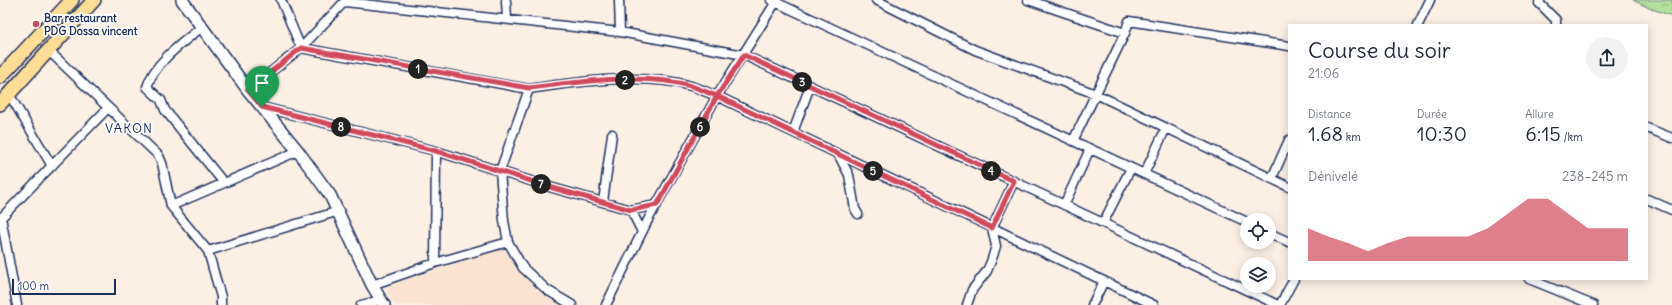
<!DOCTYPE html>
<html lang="fr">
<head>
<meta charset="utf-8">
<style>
  :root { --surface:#fff; --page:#f2f2f3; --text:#1f2937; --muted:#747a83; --accent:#d1495b }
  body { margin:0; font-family:Delius,sans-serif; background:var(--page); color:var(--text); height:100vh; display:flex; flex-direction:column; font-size:15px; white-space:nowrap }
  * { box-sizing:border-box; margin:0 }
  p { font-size:13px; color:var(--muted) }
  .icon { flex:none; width:22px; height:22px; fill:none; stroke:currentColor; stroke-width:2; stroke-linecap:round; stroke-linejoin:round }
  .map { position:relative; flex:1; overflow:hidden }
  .side { position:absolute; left:1288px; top:24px; width:360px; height:256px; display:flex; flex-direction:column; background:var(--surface); border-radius:0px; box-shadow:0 2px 10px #0003 }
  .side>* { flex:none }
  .tools { position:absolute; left:1240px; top:213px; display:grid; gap:8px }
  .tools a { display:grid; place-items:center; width:36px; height:36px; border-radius:50%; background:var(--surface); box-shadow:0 2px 10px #0003; font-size:20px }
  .scale { position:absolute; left:12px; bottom:10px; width:104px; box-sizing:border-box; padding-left:4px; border:2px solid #1b2f5e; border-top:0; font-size:11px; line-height:14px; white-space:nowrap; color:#1b2f5e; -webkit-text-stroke:3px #fff; paint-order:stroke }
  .pin { position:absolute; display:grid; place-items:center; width:34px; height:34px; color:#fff; margin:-41px -17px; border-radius:50% 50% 50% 0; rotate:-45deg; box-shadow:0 0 4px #0007 }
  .pin .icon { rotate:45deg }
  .km { position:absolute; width:20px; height:20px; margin:-10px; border-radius:50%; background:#222; color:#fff; font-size:11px; line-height:20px; text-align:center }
  .round { display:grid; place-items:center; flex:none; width:42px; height:42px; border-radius:21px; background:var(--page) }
  .headline { display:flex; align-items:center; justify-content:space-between; height:68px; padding:0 20px }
  h1 { font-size:22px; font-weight:600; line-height:30px }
  .metrics { display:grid; grid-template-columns:repeat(3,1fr); gap:6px; height:68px; padding:4px 20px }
  .metrics div { display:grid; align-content:center }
  .metrics b { font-size:20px; font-weight:600 }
  .metrics small { font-size:11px; font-weight:400 }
  .metrics p { font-size:11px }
  .chart { height:112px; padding:8px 20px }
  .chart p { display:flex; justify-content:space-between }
  .chart svg { width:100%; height:72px; margin-top:4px; fill:var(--accent); opacity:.7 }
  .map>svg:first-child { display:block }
  .built { fill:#fae4d1 }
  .wetland { fill:url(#wetland-marsh); stroke:#68887e }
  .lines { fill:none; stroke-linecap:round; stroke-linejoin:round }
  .minor-casing { stroke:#1b2f5e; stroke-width:11 }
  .secondary-casing { stroke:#1b2f5e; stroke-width:14 }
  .trunk-casing { stroke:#1b2f5e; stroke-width:16 }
  .minor { stroke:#fff; stroke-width:8 }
  .secondary { stroke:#fff; stroke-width:11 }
  .trunk { stroke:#fedd96; stroke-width:13 }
  .route-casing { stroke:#fff; stroke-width:8 }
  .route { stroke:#d1495b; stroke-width:5 }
  .poi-dot { fill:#d1495b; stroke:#fff; stroke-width:1.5 }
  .labels { text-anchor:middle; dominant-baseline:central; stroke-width:3.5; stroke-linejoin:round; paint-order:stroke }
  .poi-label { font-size:11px; font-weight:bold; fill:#1b2f5e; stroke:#fff; text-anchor:start }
  .quarter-label { font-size:13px; letter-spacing:1px; fill:#1b2f5e; stroke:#fff }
</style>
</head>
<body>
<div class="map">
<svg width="1672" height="305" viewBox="0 0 1672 305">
  <defs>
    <pattern id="wetland-marsh" width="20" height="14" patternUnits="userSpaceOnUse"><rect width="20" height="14" fill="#b5e09d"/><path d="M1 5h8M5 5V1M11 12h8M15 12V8" fill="none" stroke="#9bc08a"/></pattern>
  </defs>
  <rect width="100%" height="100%" fill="#fcefe4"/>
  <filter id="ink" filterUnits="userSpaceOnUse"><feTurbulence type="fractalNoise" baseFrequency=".025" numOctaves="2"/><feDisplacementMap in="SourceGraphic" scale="8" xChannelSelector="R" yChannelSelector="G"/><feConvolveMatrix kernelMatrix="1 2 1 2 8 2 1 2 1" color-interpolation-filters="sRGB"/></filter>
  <g filter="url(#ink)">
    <path class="built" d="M503 248 537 290 562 305H395L387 293 388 286Z"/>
    <path class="wetland" d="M1633 0H1672V16L1649 8Z"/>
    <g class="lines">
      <g class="minor-casing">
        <path id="minor" d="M281 0 301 48 529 89C577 82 645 72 691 86 700 89 709 93 717 96L1154 305
          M619 0 620 32
          M771 0 1247 222
          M876 0 975 50 1096 94 1289 187
          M1028 0 1125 33 1129 21 1289 46
          M1540 0 1539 3 1556 20V25
          M506 1 507 19
          M345 2 620 32 744 55 1278 305
          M1418 25 1430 0
          M202 27C183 42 154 63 147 87L161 100 165 110 224 183
          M49 51 159 156 162 163 171 206 208 251 221 297V305
          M529 89 500 171 504 221 508 242 523 268 547 290 572 305
          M248 90 301 48 346 0
          M9 94 52 166
          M262 107 436 151 553 188 631 210 657 205
          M1647 128 1672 138
          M793 132 810 86
          M1073 141 1125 33
          M838 154 849 175 855 209 858 214
          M1144 174 1166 128
          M1272 178 1289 140
          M1647 199 1672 210
          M603 202 612 134
          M1064 205 1090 149
          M171 206 298 151
          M631 210 642 232
          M1 217 17 305
          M0 219 108 108
          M1103 223 1131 168
          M1269 233 1289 242
          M208 251 339 211
          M435 263 436 151
          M1529 279 1593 305
          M372 285 435 263 508 242
          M361 305 381 300
          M606 305 649 218 717 96 777 0
          M967 305 972 290 987 271 992 259 996 246 992 228 1014 181
          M1092 305 1104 281
          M1280 305 1294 279"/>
      </g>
      <g class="secondary-casing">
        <path id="secondary" d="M182 0 248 90 298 151 330 195 372 285 384 305"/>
      </g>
      <g class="trunk-casing">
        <path id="trunk" d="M0 77 72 0
          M0 104 94 0"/>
      </g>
      <use href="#minor" class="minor"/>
      <use href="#secondary" class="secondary"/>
      <use href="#trunk" class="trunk"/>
    </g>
  </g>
  <g class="lines" filter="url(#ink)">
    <g class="route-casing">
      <path id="route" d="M262 107 248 90 301 48 529 88C577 82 644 72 691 86 700 89 709 93 717 96L744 55 1014 181 992 228 717 96 657 205 631 210 553 188 436 151 262 107"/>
    </g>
    <use href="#route" class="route"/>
  </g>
  <circle class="poi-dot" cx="36" cy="24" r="4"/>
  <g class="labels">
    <g class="poi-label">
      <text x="44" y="18">Bar restaurant<tspan x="44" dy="13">PDG Dossa vincent</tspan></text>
    </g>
    <g class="quarter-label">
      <text x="129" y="128">VAKON</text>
    </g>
  </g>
</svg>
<div class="tools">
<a><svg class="icon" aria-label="locate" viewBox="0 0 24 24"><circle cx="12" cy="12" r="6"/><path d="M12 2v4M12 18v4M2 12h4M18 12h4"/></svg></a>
<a><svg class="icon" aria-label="layers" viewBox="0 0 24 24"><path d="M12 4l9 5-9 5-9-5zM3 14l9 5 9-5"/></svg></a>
</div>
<div class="scale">100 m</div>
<div class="pin" style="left:262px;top:107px;background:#1e9e55"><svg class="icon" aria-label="arrive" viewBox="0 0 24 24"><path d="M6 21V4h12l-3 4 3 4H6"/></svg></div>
<b class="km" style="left:418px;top:69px">1</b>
<b class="km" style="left:625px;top:80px">2</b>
<b class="km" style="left:802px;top:82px">3</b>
<b class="km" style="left:991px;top:171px">4</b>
<b class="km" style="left:873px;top:171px">5</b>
<b class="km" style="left:700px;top:127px">6</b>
<b class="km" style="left:541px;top:184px">7</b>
<b class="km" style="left:341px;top:127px">8</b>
<section class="side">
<div class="headline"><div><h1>Course du soir</h1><p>21:06</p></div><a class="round"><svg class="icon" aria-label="share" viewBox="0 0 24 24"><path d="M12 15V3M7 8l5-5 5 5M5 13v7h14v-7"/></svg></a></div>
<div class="metrics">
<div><p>Distance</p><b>1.68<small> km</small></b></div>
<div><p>Durée</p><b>10:30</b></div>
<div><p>Allure</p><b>6:15<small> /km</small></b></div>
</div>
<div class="chart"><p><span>Dénivelé</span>238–245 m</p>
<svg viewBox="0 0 160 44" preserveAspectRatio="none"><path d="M0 44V24L10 29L20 33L30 38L40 33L50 29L60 29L70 29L80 29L90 24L100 15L110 6L120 6L130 15L140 24L150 24L160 24V44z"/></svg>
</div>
</section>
</div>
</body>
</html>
